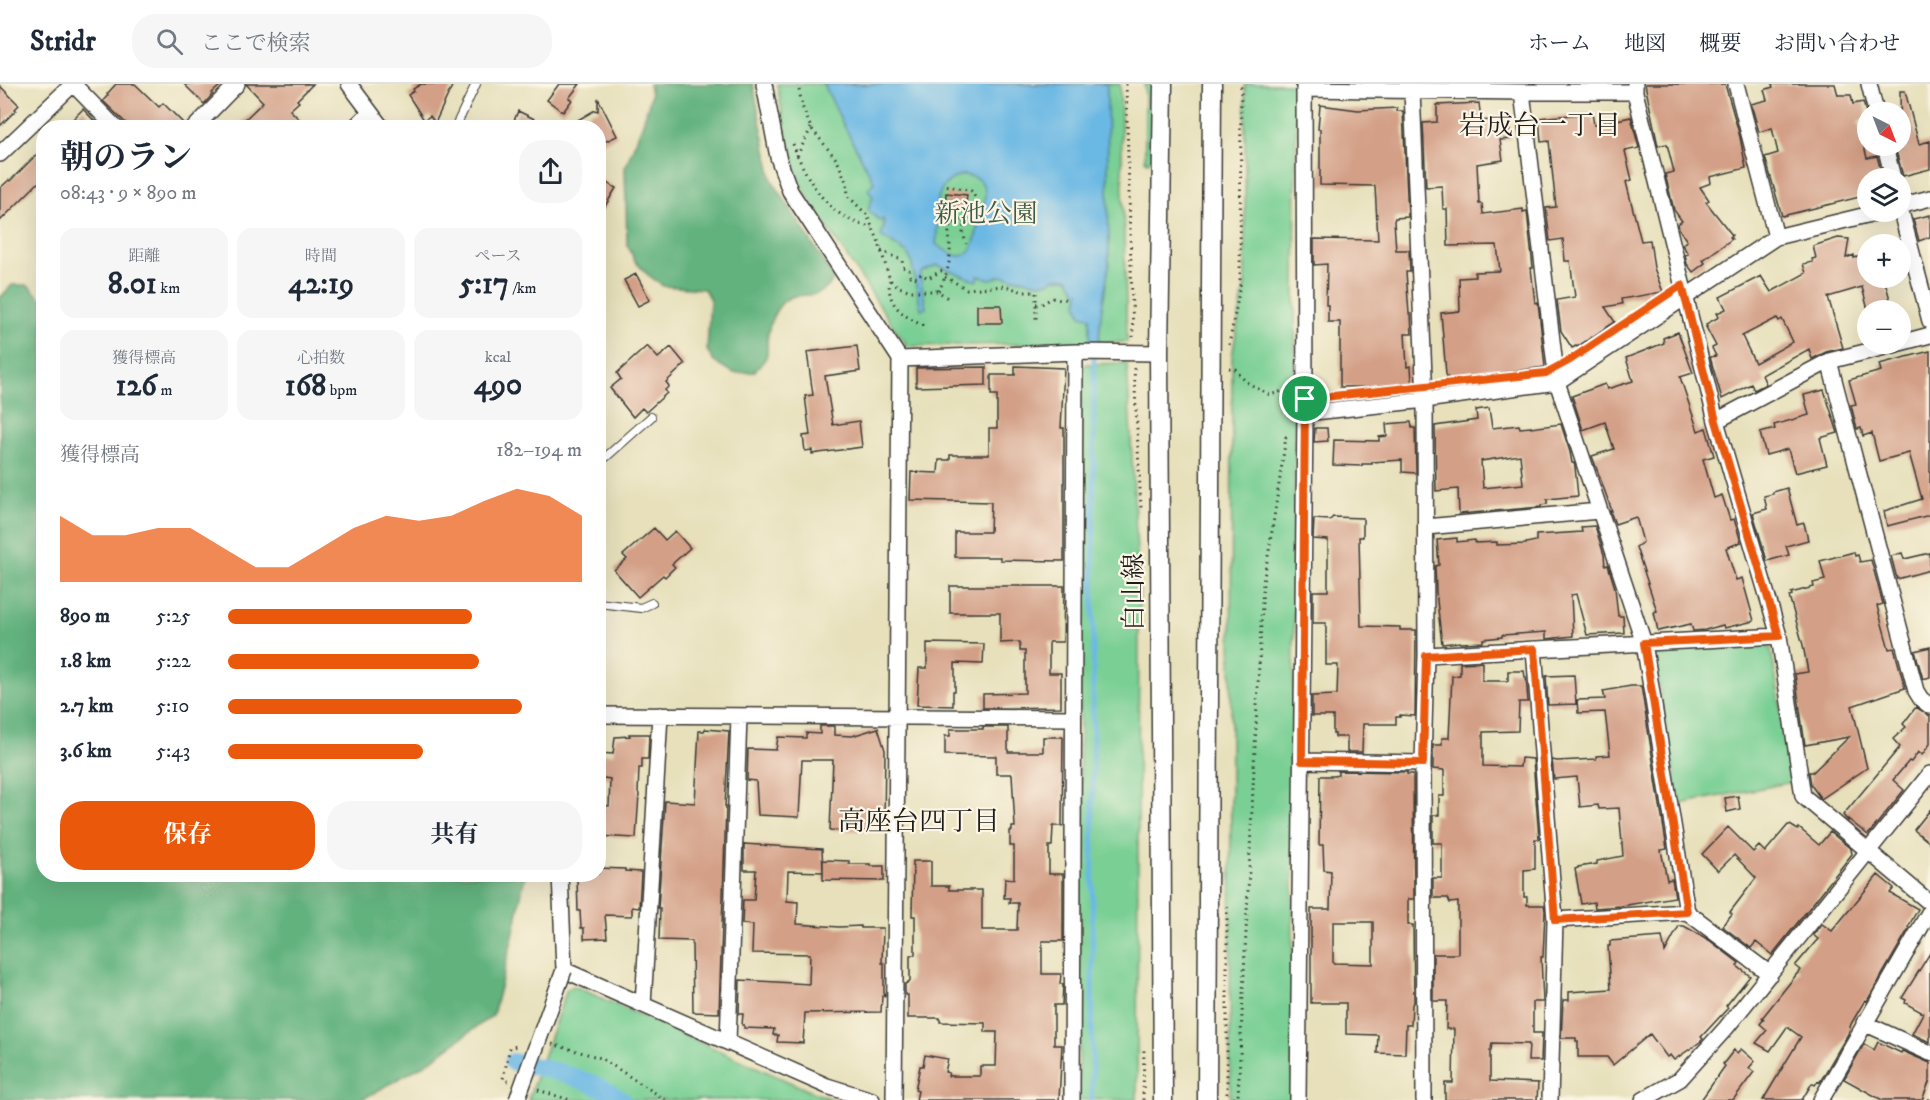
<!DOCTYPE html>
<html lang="ja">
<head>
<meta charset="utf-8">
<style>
  :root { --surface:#fff; --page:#f6f6f7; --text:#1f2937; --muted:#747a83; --line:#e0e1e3; --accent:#ea580c }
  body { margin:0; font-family:"IM FELL DW Pica","Noto Serif JP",serif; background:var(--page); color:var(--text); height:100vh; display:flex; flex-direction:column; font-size:22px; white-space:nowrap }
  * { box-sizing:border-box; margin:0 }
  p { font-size:20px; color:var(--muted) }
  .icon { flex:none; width:33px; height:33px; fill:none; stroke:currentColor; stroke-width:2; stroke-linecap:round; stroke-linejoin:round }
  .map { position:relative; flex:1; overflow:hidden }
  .panel { position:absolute; left:36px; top:36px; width:570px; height:762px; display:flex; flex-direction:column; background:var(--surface); border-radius:24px; box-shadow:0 6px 24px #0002 }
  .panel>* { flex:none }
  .needle { width:39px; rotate:138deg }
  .tools { position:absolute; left:1857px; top:18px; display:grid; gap:12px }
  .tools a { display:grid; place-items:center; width:54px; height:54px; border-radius:50%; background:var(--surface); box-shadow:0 6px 24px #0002; font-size:30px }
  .pin { position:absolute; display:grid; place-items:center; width:51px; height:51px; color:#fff; margin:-26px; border:3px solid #fff; border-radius:50%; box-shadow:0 2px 6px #0007 }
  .round { display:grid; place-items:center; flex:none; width:63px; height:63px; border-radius:24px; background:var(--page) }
  .overview { display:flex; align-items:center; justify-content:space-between; height:102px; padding:0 24px }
  h1 { font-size:33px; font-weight:700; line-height:45px }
  .stats { display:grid; grid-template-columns:repeat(3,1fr); gap:9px; height:102px; padding:6px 24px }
  .stats div { display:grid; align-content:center; border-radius:15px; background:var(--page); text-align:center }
  .stats b { font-size:30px; font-weight:700 }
  .stats small { font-size:16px; font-weight:400 }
  .stats p { font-size:16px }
  .chart { height:168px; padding:12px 24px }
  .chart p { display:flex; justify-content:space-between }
  .chart svg { width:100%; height:108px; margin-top:6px; fill:var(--accent); opacity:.7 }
  .action { display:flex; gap:12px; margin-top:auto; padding:12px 24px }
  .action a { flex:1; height:69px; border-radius:24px; background:var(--accent); color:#fff; font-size:24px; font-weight:700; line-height:69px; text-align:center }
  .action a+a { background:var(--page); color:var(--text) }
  ul { padding:0 24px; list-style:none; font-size:20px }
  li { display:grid; grid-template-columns:96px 72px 1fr; align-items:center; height:45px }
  li i { height:15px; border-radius:8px; background:var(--accent) }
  header { display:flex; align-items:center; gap:36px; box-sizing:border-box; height:84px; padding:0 30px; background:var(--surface); border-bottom:2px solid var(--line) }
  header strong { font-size:28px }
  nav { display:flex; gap:33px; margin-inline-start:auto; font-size:21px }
  .search { width:420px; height:54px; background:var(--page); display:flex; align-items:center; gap:15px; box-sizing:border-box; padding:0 21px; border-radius:24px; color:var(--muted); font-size:22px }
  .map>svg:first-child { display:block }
  .green { fill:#79cf94; stroke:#4a7658; stroke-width:1.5 }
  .forest { fill:#62b27e; stroke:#3f674d; stroke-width:1.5 }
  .water { fill:#6ab8e4; stroke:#436a80; stroke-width:1.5; fill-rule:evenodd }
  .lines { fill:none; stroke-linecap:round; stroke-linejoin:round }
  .stream { stroke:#6ab8e4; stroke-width:5 }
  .canal { stroke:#6ab8e4; stroke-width:18 }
  .building { fill:#d39f86; fill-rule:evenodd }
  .service-casing { stroke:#3a3934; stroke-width:10 }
  .minor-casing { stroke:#3a3934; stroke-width:18 }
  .tertiary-casing { stroke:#3a3934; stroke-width:21 }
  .path { stroke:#3a3934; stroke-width:3; stroke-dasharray:1.5 4.5; stroke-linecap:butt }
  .service { stroke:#fff; stroke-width:8 }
  .minor { stroke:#fff; stroke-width:15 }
  .tertiary { stroke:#fff; stroke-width:18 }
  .minor-bridge-casing { stroke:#3a3934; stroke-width:18; stroke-linecap:butt }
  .minor-bridge { stroke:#fff; stroke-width:15 }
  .route-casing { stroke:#fff; stroke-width:12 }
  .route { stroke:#ea580c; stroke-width:8 }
  .labels { text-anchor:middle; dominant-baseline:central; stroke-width:4.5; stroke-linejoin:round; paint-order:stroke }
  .park-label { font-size:26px; fill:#3d5b46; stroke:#fcf5e5 }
  .street-label { font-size:26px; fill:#1c1c1c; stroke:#fcf5e5 }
  .neighbourhood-label { font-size:27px; fill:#1c1c1c; stroke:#fcf5e5 }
</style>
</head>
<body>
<header>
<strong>Stridr</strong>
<div class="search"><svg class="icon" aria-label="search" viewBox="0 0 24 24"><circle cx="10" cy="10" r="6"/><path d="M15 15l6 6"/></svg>ここで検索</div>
<nav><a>ホーム</a><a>地図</a><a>概要</a><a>お問い合わせ</a></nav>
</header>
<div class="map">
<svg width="1930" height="1016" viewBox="0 0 1930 1016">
  <rect width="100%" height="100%" fill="#fcf5e5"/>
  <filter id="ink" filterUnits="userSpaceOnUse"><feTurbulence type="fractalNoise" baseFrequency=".0167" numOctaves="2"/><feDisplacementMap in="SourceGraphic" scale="12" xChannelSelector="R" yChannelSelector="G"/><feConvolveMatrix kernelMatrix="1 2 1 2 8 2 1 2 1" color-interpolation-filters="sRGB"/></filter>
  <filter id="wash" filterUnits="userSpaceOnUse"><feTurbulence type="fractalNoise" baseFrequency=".008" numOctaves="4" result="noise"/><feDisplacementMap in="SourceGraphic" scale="24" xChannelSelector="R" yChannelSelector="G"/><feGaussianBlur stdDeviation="1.35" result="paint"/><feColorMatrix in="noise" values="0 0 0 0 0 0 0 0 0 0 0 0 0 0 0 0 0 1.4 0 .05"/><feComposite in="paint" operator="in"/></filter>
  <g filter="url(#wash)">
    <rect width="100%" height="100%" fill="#e7e0bb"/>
    <path class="green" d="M777 0H1120L1127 258 905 262V257L901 254 812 120 799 96 788 62Z
      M1145 0H1153L1152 75 1148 78 1145 76Z
      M1245 0H1296L1292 1016H1230L1232 272 1245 199Z
      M1127 279 1139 506 1137 1016H1079L1081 287 1086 280Z
      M1765 560 1771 565 1793 698 1679 720 1654 572 1660 566Z
      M574 902 812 1008 835 1016H528L567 905Z"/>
    <path class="forest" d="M649 0H753L772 96 834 194C819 223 798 202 782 219 772 230 768 245 767 259 767 263 768 270 766 273 764 278 757 284 754 288L734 289 714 278 707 266 710 216 704 205 663 202 647 190 635 177 627 160 625 84 643 39 651 11Z
      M12 201H27L43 216 44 790 525 791 514 848 493 931 427 979 361 1016H0V214Z"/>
    <path class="water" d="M824 0H1107L1109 182 1101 230 1099 257 1090 258V233L1081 231 1077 219 1079 211 1068 194H1054L1049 198 1041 199 1002 192 990 195 978 192V196L976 197 937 181 922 188 920 192 926 224 921 225 911 176 907 169 881 152 884 142 883 135 880 137 870 128 868 124 873 113 868 105 874 98 842 38ZM962 91C996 93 984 119 978 141 976 148 976 157 972 164 970 167 965 171 961 172 955 173 941 164 936 160 941 134 926 102 962 91Z"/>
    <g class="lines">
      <path class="stream" d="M1092 1016 1094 253"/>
      <path class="canal" d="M513 978C551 985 589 994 622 1016"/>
    </g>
    <g id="blocks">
      <path class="building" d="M116 0H135L159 23 163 19 185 41 184 44H131L103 17 108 11 107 10Z
        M184 0H222L212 9 213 10 204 20Z
        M246 0H313L297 16 299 18 290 26 308 44H236L263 18Z
        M421 0H453L435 39 430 32 424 36 408 11 414 7 413 5Z
        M559 0H580L569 14 572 16 563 28 547 16Z
        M1645 0H1725L1740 53 1746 84 1710 93 1711 99 1700 103 1709 116 1706 118 1732 151 1730 153 1732 155 1703 176 1705 179 1693 188 1687 180 1685 171 1688 170 1682 160 1687 157 1679 145 1678 140 1682 137 1674 126 1665 90 1674 88 1667 60 1658 62Z
        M1772 0H1835L1838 11H1851L1853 20 1863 18 1868 35 1858 38 1867 74 1877 72 1883 94H1868V111L1782 132 1765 73 1778 69 1772 44 1759 48 1751 20 1767 16 1764 6 1773 3Z
        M0 2 19 21 15 25 16 26 0 42Z
        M1900 7H1905L1919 60 1930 57V85L1903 92 1896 67 1901 65Z
        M598 14 617 52 598 61V44H564L595 26 598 27Z
        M1479 19 1481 37 1508 34 1511 55 1500 56 1503 76 1477 80 1479 120H1482L1483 130 1523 125V128L1527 127 1533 184H1531L1535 219 1538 218 1545 283 1449 296 1446 290 1441 229 1460 227 1459 194 1475 193V188L1500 187 1497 161 1448 162 1447 125H1443L1442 102 1426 103 1423 39 1437 38V21Z
        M1320 21 1358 26 1397 24V27H1403L1408 133 1395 134 1394 137 1396 166H1409L1410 188H1406L1409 230H1411L1412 250H1405L1407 283 1411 282 1412 299 1375 303H1340V238H1328V221H1326L1327 180 1314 181V155L1378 156 1375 102 1320 101V45H1318Z
        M83 25 101 44H64Z
        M518 27 553 44H511Z
        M1592 29 1594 41 1631 33 1639 64 1625 67 1632 96 1626 98 1641 157 1650 156 1654 184 1663 208 1621 215 1622 220 1605 223 1615 238 1577 263 1576 262 1572 264 1561 247 1557 216 1575 213 1570 177H1565L1563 155 1550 157 1546 124 1556 123 1549 57 1541 58 1539 34Z
        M44 63V93L0 137V104L9 96 10 97Z
        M598 94 616 104 598 134Z
        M946 109 967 111 965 127 945 126Z
        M1930 131V153L1919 157 1913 135Z
        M1838 154 1849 155 1846 174 1854 171V174L1868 170V194H1884L1893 226H1868L1862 203 1828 213 1843 264 1826 268 1812 275 1809 265 1762 291 1766 300 1754 306 1751 300 1722 315 1710 273 1716 272 1712 264 1716 262 1706 243H1707L1706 240 1719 233 1717 229 1726 225 1720 213 1761 192 1771 208 1806 189 1803 180 1813 178 1812 175 1816 174 1813 162ZM1777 234 1779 237 1782 235 1793 258 1755 279 1742 252Z
        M636 190 650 216 638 222 624 196Z
        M977 221H1001L1002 239H977Z
        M1678 248 1693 289 1680 293 1698 347 1706 344 1714 372 1703 375 1714 414 1722 411 1730 436 1734 435 1741 458 1726 464 1736 496 1742 494 1754 537 1724 544 1723 541 1705 546 1693 547 1691 540 1658 547 1654 528 1657 527 1636 463 1643 458 1636 433 1615 440 1610 427H1612L1592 372 1614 365 1605 338 1583 346 1572 312 1605 300 1607 305 1633 297 1626 274 1664 259 1663 254Z
        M647 262 658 274 671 263 685 280 666 298 669 302 665 306 667 309 646 328 642 324 633 333 610 304 621 295 617 289Z
        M857 262 860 287 825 292 833 341 859 337 862 363 812 370V366L805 367 803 352 810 351 805 312 813 311 807 268Z
        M1930 267V431L1887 442 1884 427 1922 415 1909 369 1879 377 1872 349 1863 352 1861 344 1857 345 1851 321 1856 320 1849 296 1881 287 1879 280Z
        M1015 282 1064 284 1061 344H1064V477L1000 476V473H955V448H990L991 418 910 416 911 388 938 389 939 376H950V371H989V344H997V311H991V291H1015Z
        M986 283V301L916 303V284Z
        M1824 306 1838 349 1820 354 1827 381 1795 389 1788 365 1766 371 1760 349 1775 345 1774 341 1809 331 1804 311Z
        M1489 324 1492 344 1519 341 1520 344 1531 343V344L1561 340 1570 368 1572 379H1574L1575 383 1578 412 1547 415V420L1541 421V423L1459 430 1458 405 1436 407 1435 342 1477 336 1476 326ZM1520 371 1523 400 1483 404 1481 377Z
        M1411 338 1412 344H1415L1416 389 1402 388V376L1372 378V380H1362V382L1333 381 1334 356 1379 357V353L1387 352 1386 340Z
        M1315 344H1327L1328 357 1314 358Z
        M1787 404 1797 441 1804 439 1808 456 1786 462 1789 471 1767 477 1753 429 1767 425 1764 412 1773 410V408Z
        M1333 433 1363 434V453H1359L1361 542 1400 543V546H1416L1415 632 1400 631V633H1396V640H1363L1362 668H1347V653H1335V650H1333V632H1312V612L1337 611 1338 581H1326V539H1313V507H1328V456L1313 455 1314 435 1330 436Z
        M1595 442 1604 471 1605 482 1608 481 1615 504 1618 532H1623L1624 549 1587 551 1576 510 1571 511 1573 552 1546 555V548L1502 551V553L1483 555V558L1460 559V558L1442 560 1436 508 1435 482 1439 481 1437 456 1457 454V458L1475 456V459L1497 458V461L1526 460V459L1536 457V451L1582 448 1581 443Z
        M654 444 665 456 675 447 690 464 672 480 675 483 665 493 663 491 638 513 614 486 627 475 623 471Z
        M1854 468 1855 472 1858 471 1860 478 1871 476 1883 520 1877 522 1889 565 1894 564 1905 604 1852 622 1867 684 1821 715 1811 701 1809 688H1813L1849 653 1805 661 1795 590 1808 588 1803 561 1789 512 1792 511 1791 509 1814 503 1813 499 1825 496 1820 477Z
        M1902 469 1904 475 1930 469V486L1897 495 1891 472Z
        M950 502H1064L1063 558H1049V589H1061V623L983 624V610L1025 609V567H1020V558L1000 559V529H950Z
        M927 559 984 560 983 580 955 579V607H953V622L917 621 919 584H927Z
        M1930 563V593L1923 595 1915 567Z
        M1482 578V597H1508V587H1524L1525 593H1526L1528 618H1519L1518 647 1483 648V682L1520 683 1521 674 1533 675 1539 755H1535V785L1524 786V813H1527V821H1544L1545 827 1543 873H1541L1543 918H1533V949H1542L1541 977H1528L1529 960 1492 959 1491 966H1490V997L1538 999 1537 1016H1445V999H1453L1454 945H1446L1447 917H1433V870H1458V818L1450 819 1448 814H1433V794H1442V759H1433V731H1439V712H1444V686L1433 685V661H1442V654H1449L1452 592 1460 591V579Z
        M1574 591 1576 620 1548 621 1546 592Z
        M1631 602H1641L1667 765 1661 766 1667 796 1672 795 1675 813 1621 822 1595 824 1594 818 1581 820 1575 785 1578 784V783L1597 780V777L1623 772 1619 724 1599 725 1598 721 1580 723 1577 693 1554 695 1552 676 1557 677 1596 675V672L1610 671 1605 628 1578 629 1577 616 1605 615 1603 607Z
        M1916 623 1930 632V660L1922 671 1918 668 1911 678 1909 677 1893 696 1904 706 1868 751 1848 735V737L1843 731 1900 663 1893 655 1906 643 1903 640Z
        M820 642H834V651L852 652 878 644 885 666 884 742H869V747L830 746 833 676H802L799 733 758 731 756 697 747 696 748 665 776 666 778 653 806 654V649L820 650Z
        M983 643H1008V668H1043V653H1063L1062 742H1053L1052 762H1049V790H1063V857H1042V890H1061L1060 900H1063L1062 921H1054V961H1062L1059 1016H916L918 1007 915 1006 920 982H923L925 971 948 975 945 988 949 989 948 992H980V982H996L997 948H985V939L940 938V934H908V911H905V900L910 897V871H915V832H912L913 777H931V802H949V806H982V846H1017L1018 819H1009L1010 814H1004L1005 794 1014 795V762H1010V747H1012V743H1015L1012 690H996V672L945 671V652H950V645H983Z
        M705 645 729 647 725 722H726L719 929 693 928 692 857 659 856 660 824H658L665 717 695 719 699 647H704Z
        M629 650H649L648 675H642V684H639L638 709 639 710 636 754 598 752V721L609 722 610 695 598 693V669L613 670 615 653 630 652Z
        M1338 687 1407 688V690H1413L1414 815H1408V841H1413L1414 918 1412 920 1411 941H1406L1405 970 1377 969 1378 951 1346 950V919H1311V825H1330L1331 787 1324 786 1323 761H1319L1320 692H1334L1338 691ZM1333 838H1373V880L1333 879Z
        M1738 712 1740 725 1727 728 1725 714Z
        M1930 726V759L1914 746Z
        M1788 741H1790L1798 746 1799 744 1819 761 1830 748 1851 765 1852 770 1772 871 1756 858 1751 864 1722 842 1732 830 1730 828 1756 794 1734 771 1718 787 1702 770 1728 743 1753 768 1759 762 1765 768Z
        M744 760 822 765 823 788 788 787 787 817 798 818 797 840 839 843 861 842V844H883L882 879H884V911L885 910V912H882L881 928 805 929 803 959 777 958 778 951H773L774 945 744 944V941H742L743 930H739L740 896 809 900 810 870 752 869 753 841 742 840 743 816H754L756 786H744Z
        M823 776 849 777V780H870V782H884V797L823 796Z
        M598 784 625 785V787L641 788 639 824 632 823V832L605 831 607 854 584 855V844H581L580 827H578L577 795H581L580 790H598Z
        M1878 791 1894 804 1890 809 1918 825 1908 843 1909 844 1867 917 1865 916 1851 940 1848 950 1820 998 1818 997 1815 1001 1812 999 1802 1016H1763L1801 953 1787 943 1770 967 1756 959 1767 946 1760 940 1764 935 1762 934 1800 886 1795 882 1818 855 1813 851 1822 840 1832 847Z
        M1679 842H1684L1709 856 1739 879 1737 882 1750 892 1726 922 1728 924 1701 953 1703 955 1700 958 1674 976 1670 971 1667 973 1650 950 1613 981 1607 973H1578V957H1576V954H1561L1563 916H1569V908L1611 905 1608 862H1610V857L1662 853 1665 868Z
        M1930 869V958L1912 950 1923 929 1905 919 1906 916 1902 914Z
        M1878 958 1901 969 1902 967 1930 979V996L1922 1016H1882L1844 995 1864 960 1874 966Z
        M1741 965 1755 977 1749 984 1754 988 1733 1016H1701L1725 982 1723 980 1734 966 1737 969Z"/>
    </g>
  </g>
  <g filter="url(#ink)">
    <use href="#blocks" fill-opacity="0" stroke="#3a3934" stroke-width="1.5"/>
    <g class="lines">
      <g class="service-casing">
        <path id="service" d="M455 44 476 0
          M598 373H606L651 333
          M598 519 641 524 652 519"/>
      </g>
      <g class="minor-casing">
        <path id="minor" d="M73 0 116 44
          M349 0 382 44
          M764 0 778 73 790 107 900 275 894 1016
          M1635 0V8L1716 337 1779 552 1803 712 1930 819
          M1736 0 1776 153
          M1869 0 1876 28
          M1304 5 1522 8H1635
          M1412 7 1425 316 1426 571 1423 679 1424 1016
          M1522 8 1557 298 1644 559 1687 828 1770 890
          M194 44 237 0
          M354 44 370 28
          M1885 62 1893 94
          M0 70 73 0
          M1900 122 1930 114
          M1900 124 1930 237
          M1900 259 1930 251
          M900 275 1075 268 1159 269
          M1829 277 1916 607 1921 615 1930 622
          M1305 329 1425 316 1557 298 1776 153 1879 128
          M1716 337 1829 277 1897 260
          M1426 443 1599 427
          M1534 565 1555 836 1550 1016
          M1426 571 1779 552
          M598 631 1072 634
          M1302 677 1423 679
          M560 790 564 886 827 1002 872 1016
          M1555 836 1687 828
          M643 921 660 631
          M1864 939 1930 969
          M728 958 739 632
          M1072 1016 1075 268
          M1298 1016 1305 329 1304 0
          M1643 1016 1680 995 1726 944 1930 690
          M1821 1016 1930 827"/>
      </g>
      <g class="tertiary-casing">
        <path id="tertiary" d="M1163 1016 1159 269 1163 0
          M1207 1016 1212 0"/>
      </g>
      <path class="path" d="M798 0 802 22 811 44 837 76 847 100 848 112 867 131 878 156 890 196 899 203 911 207H938L950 216
        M1126 0 1133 253
        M793 60C807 98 830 136 872 143
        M797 72 811 44
        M957 128 958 137
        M965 136 963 148 966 160
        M881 167 902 176 903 183 909 186 910 192 917 194 921 190 928 194 941 187 946 189
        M945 193 967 205 1005 202 1024 208H1036V238
        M890 196C885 221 906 234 926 243
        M938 207C946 195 951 177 950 162 950 158 948 153 949 148 952 131 972 143 975 113L971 107 945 101 943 100
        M1036 220H1042L1052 214 1061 216 1070 214
        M1229 261 1240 203 1241 0
        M1134 284 1141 424
        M1229 284 1235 285 1246 298 1270 311 1289 305
        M552 960 601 974 666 1016
        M508 997 503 995 510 963 519 962
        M538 1006 570 1016
        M1143 1016 1144 964
        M1227 1016V820
        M1228 1016 1238 1013 1263 498 1269 467 1286 353H1291
        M1929 1016 1930 1013"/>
      <use href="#service" class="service"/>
      <use href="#minor" class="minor"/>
      <use href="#tertiary" class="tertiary"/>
      <g class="minor-bridge-casing">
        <path id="minor-bridge" d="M517 1016 564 886"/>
      </g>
      <use href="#minor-bridge" class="minor-bridge"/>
    </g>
  </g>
  <g class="lines" filter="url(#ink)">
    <g class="route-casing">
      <path id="route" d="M1682 201 1716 337 1779 552 1644 559 1687 828 1555 836 1534 565 1426 572 1423 679 1302 677 1305 315 1546 289 1570 276Z"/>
    </g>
    <use href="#route" class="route"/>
  </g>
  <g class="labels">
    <g class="park-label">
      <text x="986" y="130">新池公園</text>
    </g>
    <g class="street-label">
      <text transform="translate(1134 508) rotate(-90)">白山線</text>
    </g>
    <g class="neighbourhood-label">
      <text x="1540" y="42">岩成台一丁目</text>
      <text x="919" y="738">高座台四丁目</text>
    </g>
  </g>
</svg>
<div class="tools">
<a><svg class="needle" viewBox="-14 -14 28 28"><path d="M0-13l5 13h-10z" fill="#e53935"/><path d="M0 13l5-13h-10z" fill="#747a83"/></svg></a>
<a><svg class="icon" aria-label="layers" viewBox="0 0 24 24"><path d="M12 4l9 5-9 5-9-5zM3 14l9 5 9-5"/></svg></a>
<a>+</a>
<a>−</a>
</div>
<div class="pin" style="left:1305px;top:315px;background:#1e9e55"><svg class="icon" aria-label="arrive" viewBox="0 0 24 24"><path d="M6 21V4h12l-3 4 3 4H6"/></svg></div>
<section class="panel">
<div class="overview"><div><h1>朝のラン</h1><p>08:43 · 9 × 890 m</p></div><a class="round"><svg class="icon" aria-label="share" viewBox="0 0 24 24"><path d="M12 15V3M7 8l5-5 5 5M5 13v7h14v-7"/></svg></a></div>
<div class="stats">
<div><p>距離</p><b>8.01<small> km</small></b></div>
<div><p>時間</p><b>42:19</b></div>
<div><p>ペース</p><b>5:17<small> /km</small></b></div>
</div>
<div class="stats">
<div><p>獲得標高</p><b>126<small> m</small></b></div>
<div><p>心拍数</p><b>168<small> bpm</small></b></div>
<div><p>kcal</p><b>490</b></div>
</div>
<div class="chart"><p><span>獲得標高</span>182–194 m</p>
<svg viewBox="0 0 160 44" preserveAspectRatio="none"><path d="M0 44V17L10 25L20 25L30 22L40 22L50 30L60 38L70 38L80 30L90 22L100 17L110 19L120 17L130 11L140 6L150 9L160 17V44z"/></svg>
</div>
<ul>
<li><b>890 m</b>5:25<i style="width:69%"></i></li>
<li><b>1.8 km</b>5:22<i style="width:71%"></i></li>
<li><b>2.7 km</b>5:10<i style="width:83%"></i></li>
<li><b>3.6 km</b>5:43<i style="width:55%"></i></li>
</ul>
<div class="action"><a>保存</a><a>共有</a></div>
</section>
</div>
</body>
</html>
